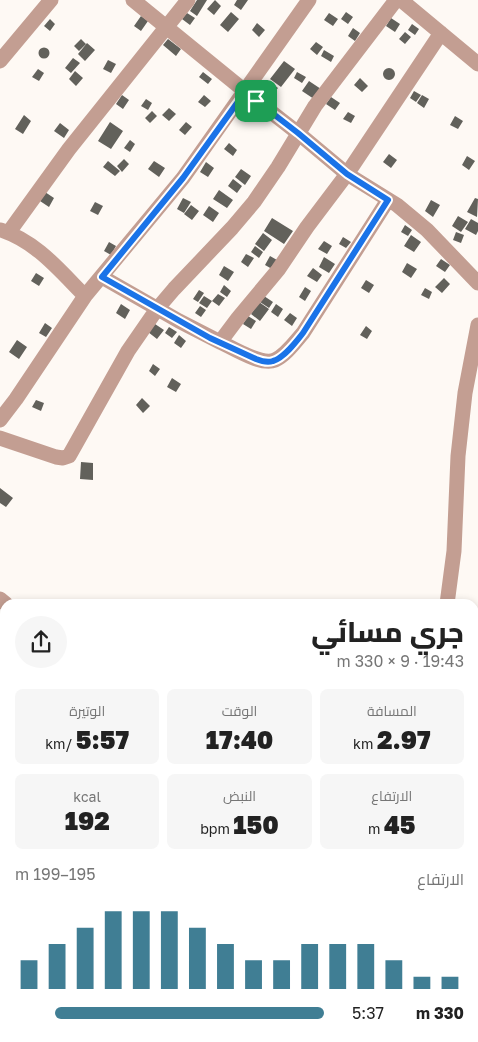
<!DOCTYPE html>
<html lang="ar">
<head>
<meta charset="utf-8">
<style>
  :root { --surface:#fff; --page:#f6f6f6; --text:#222; --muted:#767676; --accent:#407e94 }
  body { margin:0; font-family:"Golos Text",Cairo,sans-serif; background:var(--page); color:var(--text); direction:rtl; height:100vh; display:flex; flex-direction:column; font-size:19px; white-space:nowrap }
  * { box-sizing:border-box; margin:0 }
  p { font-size:16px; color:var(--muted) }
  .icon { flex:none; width:28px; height:28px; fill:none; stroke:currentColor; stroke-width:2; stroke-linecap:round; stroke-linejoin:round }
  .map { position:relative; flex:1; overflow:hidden; direction:ltr }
  .details { position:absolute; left:0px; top:599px; width:479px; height:444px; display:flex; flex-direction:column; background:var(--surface); border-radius:15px 15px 0 0; box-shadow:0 2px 8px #0003; direction:rtl }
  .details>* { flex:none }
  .pin { position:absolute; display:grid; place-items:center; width:42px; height:42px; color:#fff; margin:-21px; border-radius:10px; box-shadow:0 2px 8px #0006 }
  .round { display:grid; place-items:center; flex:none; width:52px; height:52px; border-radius:26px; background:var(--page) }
  .summary { display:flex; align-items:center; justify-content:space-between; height:85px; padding:0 15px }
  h1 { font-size:28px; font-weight:800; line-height:38px }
  .metrics { display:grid; grid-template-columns:repeat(3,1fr); gap:8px; height:85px; padding:5px 15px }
  .metrics div { display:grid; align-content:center; border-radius:8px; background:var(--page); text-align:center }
  .metrics b { font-size:25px; font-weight:800 }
  .metrics small { font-size:14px; font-weight:400 }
  .metrics p { font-size:14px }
  .chart { height:140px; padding:10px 15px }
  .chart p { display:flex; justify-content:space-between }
  .chart svg { width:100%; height:90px; margin-top:5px; stroke:var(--accent); stroke-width:6 }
  ul { padding:0 15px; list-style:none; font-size:16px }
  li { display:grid; grid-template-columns:80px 60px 1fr; align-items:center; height:38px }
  li i { height:12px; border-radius:6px; background:var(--accent) }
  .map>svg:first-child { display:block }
  .building { fill:#62615b }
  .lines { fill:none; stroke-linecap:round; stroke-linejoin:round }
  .street { stroke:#c39e92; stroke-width:15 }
  .route-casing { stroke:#fff; stroke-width:10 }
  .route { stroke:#1a73e8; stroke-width:6 }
</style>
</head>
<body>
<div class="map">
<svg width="478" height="1042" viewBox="0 0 478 1042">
  <rect width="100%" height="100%" fill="#fef9f4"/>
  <path class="building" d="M197 0H207L197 16 190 11Z
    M215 0 221 6 214 15 207 9Z
    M237 0H248L241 10 234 5Z
    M231 12 239 19 228 32 220 25Z
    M346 12 353 17 348 24 341 19Z
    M187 13 195 18 190 25 182 19Z
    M329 13 338 19 333 26 324 20Z
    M141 16 148 21 141 31 134 26Z
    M391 18 400 24 395 32 386 26Z
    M50 19 55 24 50 31 44 26Z
    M257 23 265 30 259 37 252 30Z
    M412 24 419 29 415 35 408 30Z
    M353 28 360 33 355 41 348 36Z
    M405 32 411 37 405 44 399 39Z
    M81 39 86 44 79 51 74 46Z
    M168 39 181 49 176 56 163 45Z
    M316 42 323 47 317 55 310 49Z
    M87 43 95 50 85 61 78 54Z
    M38.5 53a5.5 5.5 0 1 1 11 0a5.5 5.5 0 1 1-11 0Z
    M324 50 334 56 331 62 321 56Z
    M73 58 80 63 71 73 65 68Z
    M108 60 116 64 111 73 103 69Z
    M284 61 295 69 281 87 270 79Z
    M383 74a6 6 0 1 1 12 0a6 6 0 1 1-12 0Z
    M38 69 44 73 39 81 32 77Z
    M75 71 83 78 76 86 69 79Z
    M203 72 212 79 208 84 199 77Z
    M297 72 306 77 302 83 294 78Z
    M360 78 368 86 362 92 354 85Z
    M267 80 278 88 272 95 262 88Z
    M309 81 324 91 317 101 302 91Z
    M414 91 421 95 416 102 410 98Z
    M122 95 129 100 123 109 116 104Z
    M204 95 211 101 205 107 198 102Z
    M422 95 429 99 424 108 417 103Z
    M331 97 340 103 335 110 326 104Z
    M146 99 152 103 148 110 141 106Z
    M169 108 176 114 169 121 162 115Z
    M152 111 157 116 150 123 145 118Z
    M348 112 355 116 351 123 343 119Z
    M24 115 31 121 23 134 15 129Z
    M455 116 463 121 458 129 450 125Z
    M110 122 123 131 111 149 98 141Z
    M186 122 192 127 185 135 179 130Z
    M60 123 69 130 64 138 54 131Z
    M130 140 135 144 130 152 124 148Z
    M229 143 237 150 233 156 224 149Z
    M389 154 397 160 391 168 383 162Z
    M467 156 475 161 469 170 462 165Z
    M124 159 129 164 122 172 117 166Z
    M108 161 120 171 115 176 103 167Z
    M154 161 165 168 159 177 148 169Z
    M206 162 214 168 208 177 200 172Z
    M241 169 251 176 245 185 235 177Z
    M233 179 242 186 237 193 228 186Z
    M219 190 233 200 227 208 213 199Z
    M45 192 54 198 49 207 40 201Z
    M183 198 191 202 184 213 177 209Z
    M475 198 478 199 477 217 467 212Z
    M431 200 440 205 433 217 425 211Z
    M95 202 103 206 98 215 90 211Z
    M191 205 199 211 192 220 184 214Z
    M209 206 219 213 213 222 203 215Z
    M458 216 468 222 461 232 452 226Z
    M272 218 293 231 284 244 264 231Z
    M471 219 478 223V231L476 235 465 229Z
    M405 225 412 230 408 236 401 232Z
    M456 232 464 235 461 243 453 240Z
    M263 233 272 240 264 251 255 244Z
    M411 235 421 242 414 252 404 246Z
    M343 237 351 242 346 248 339 244Z
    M324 241 332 246 327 254 318 249Z
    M109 242 116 246 111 255 104 251Z
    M255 246 263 252 259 258 251 252Z
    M246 254 254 258 248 267 241 262Z
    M270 256 277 260 272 269 265 265Z
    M324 257 335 264 329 273 319 267Z
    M441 259 450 265 445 272 436 266Z
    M407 263 417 269 411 278 402 272Z
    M224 266 234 272 228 281 219 275Z
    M313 268 322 275 317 282 307 276Z
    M36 273 44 278 39 286 31 281Z
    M444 278 450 284 442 293 435 287Z
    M366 280 374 285 369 293 361 288Z
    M224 285 231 291 227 297 220 292Z
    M305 287 311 291 305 301 299 297Z
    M425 288 432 292 429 299 421 295Z
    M199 290 204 293 198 302 193 299Z
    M218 294 225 298 219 306 212 301Z
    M204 296 212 301 207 308 199 303Z
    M264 296 273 302 269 308 260 302Z
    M259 302 269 309 260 321 251 314Z
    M121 304 130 310 125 319 116 313Z
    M276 304 283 309 278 317 271 312Z
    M200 306 206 310 201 317 195 313Z
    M290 313 297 318 292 326 284 320Z
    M248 316 256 321 251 329 243 324Z
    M45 323 52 328 46 337 39 333Z
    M155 324 164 330 157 339 148 332Z
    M366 326 372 331 367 339 360 335Z
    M169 327 177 332 172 338 165 333Z
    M179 335 186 341 181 348 174 343Z
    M17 340 27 347 19 359 9 352Z
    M153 364 160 369 155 376 149 371Z
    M172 378 181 384 176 392 167 387Z
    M142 398 150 406 143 413 136 405Z
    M36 400 44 403 41 411 32 407Z
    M81 462 93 463V480L80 479Z
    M0 488 13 498 6 507 0 503Z"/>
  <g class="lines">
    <path class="street" d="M133 0 257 101 298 133 347 174 397 205 427 230 478 283
      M401 0 478 64
      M0 61 51 0
      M1 230C37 242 59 270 85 296
      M9 232 69 149 188 0
      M102 277 179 321 220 342 238 318 278 270 307 227 347 174 441 33
      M220 342C233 348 261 366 275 360 286 355 295 342 303 333L388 200
      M0 420 16 399 85 296 183 178 309 0
      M0 438 56 457 63 458 69 456 128 351 157 309 174 289 232 228 254 202 278 167 315 106 396 0
      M0 599 6 604
      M447 604 454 551 458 456 465 393 478 325
      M0 906 5 896
      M0 987 5 990
      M474 1010 478 1014
      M80 1038 87 1042
      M245 1038 253 1042
      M10 1042 13 1038
      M138 1042 141 1038
      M408 1042 409 1038"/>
  </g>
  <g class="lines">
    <g class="route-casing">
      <path id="route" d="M245 92 298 133 347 174 388 200 303 333C296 342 284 358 273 361 267 363 261 361 256 359L210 338 102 277 183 178Z"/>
    </g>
    <use href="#route" class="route"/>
  </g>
</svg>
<div class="pin" style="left:256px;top:101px;background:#1e9e55"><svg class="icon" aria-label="arrive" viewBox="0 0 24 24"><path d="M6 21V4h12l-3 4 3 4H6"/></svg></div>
<section class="details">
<div class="summary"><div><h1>جري مسائي</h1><p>19:43 · 9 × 330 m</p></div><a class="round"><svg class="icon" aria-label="share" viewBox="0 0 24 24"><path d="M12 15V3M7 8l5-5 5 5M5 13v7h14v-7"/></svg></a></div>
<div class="metrics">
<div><p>المسافة</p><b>2.97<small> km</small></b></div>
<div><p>الوقت</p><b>17:40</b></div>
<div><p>الوتيرة</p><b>5:57<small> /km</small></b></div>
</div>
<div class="metrics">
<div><p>الارتفاع</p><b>45<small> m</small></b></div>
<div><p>النبض</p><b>150<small> bpm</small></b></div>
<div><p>kcal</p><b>192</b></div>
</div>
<div class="chart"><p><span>الارتفاع</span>195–199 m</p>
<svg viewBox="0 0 160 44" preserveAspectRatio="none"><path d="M5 44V30M15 44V22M25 44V14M35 44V6M45 44V6M55 44V6M65 44V14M75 44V22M85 44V30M95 44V30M105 44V22M115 44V22M125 44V22M135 44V30M145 44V38M155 44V38"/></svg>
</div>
<ul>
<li><b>330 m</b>5:37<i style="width:87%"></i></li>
</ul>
</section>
</div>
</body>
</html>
